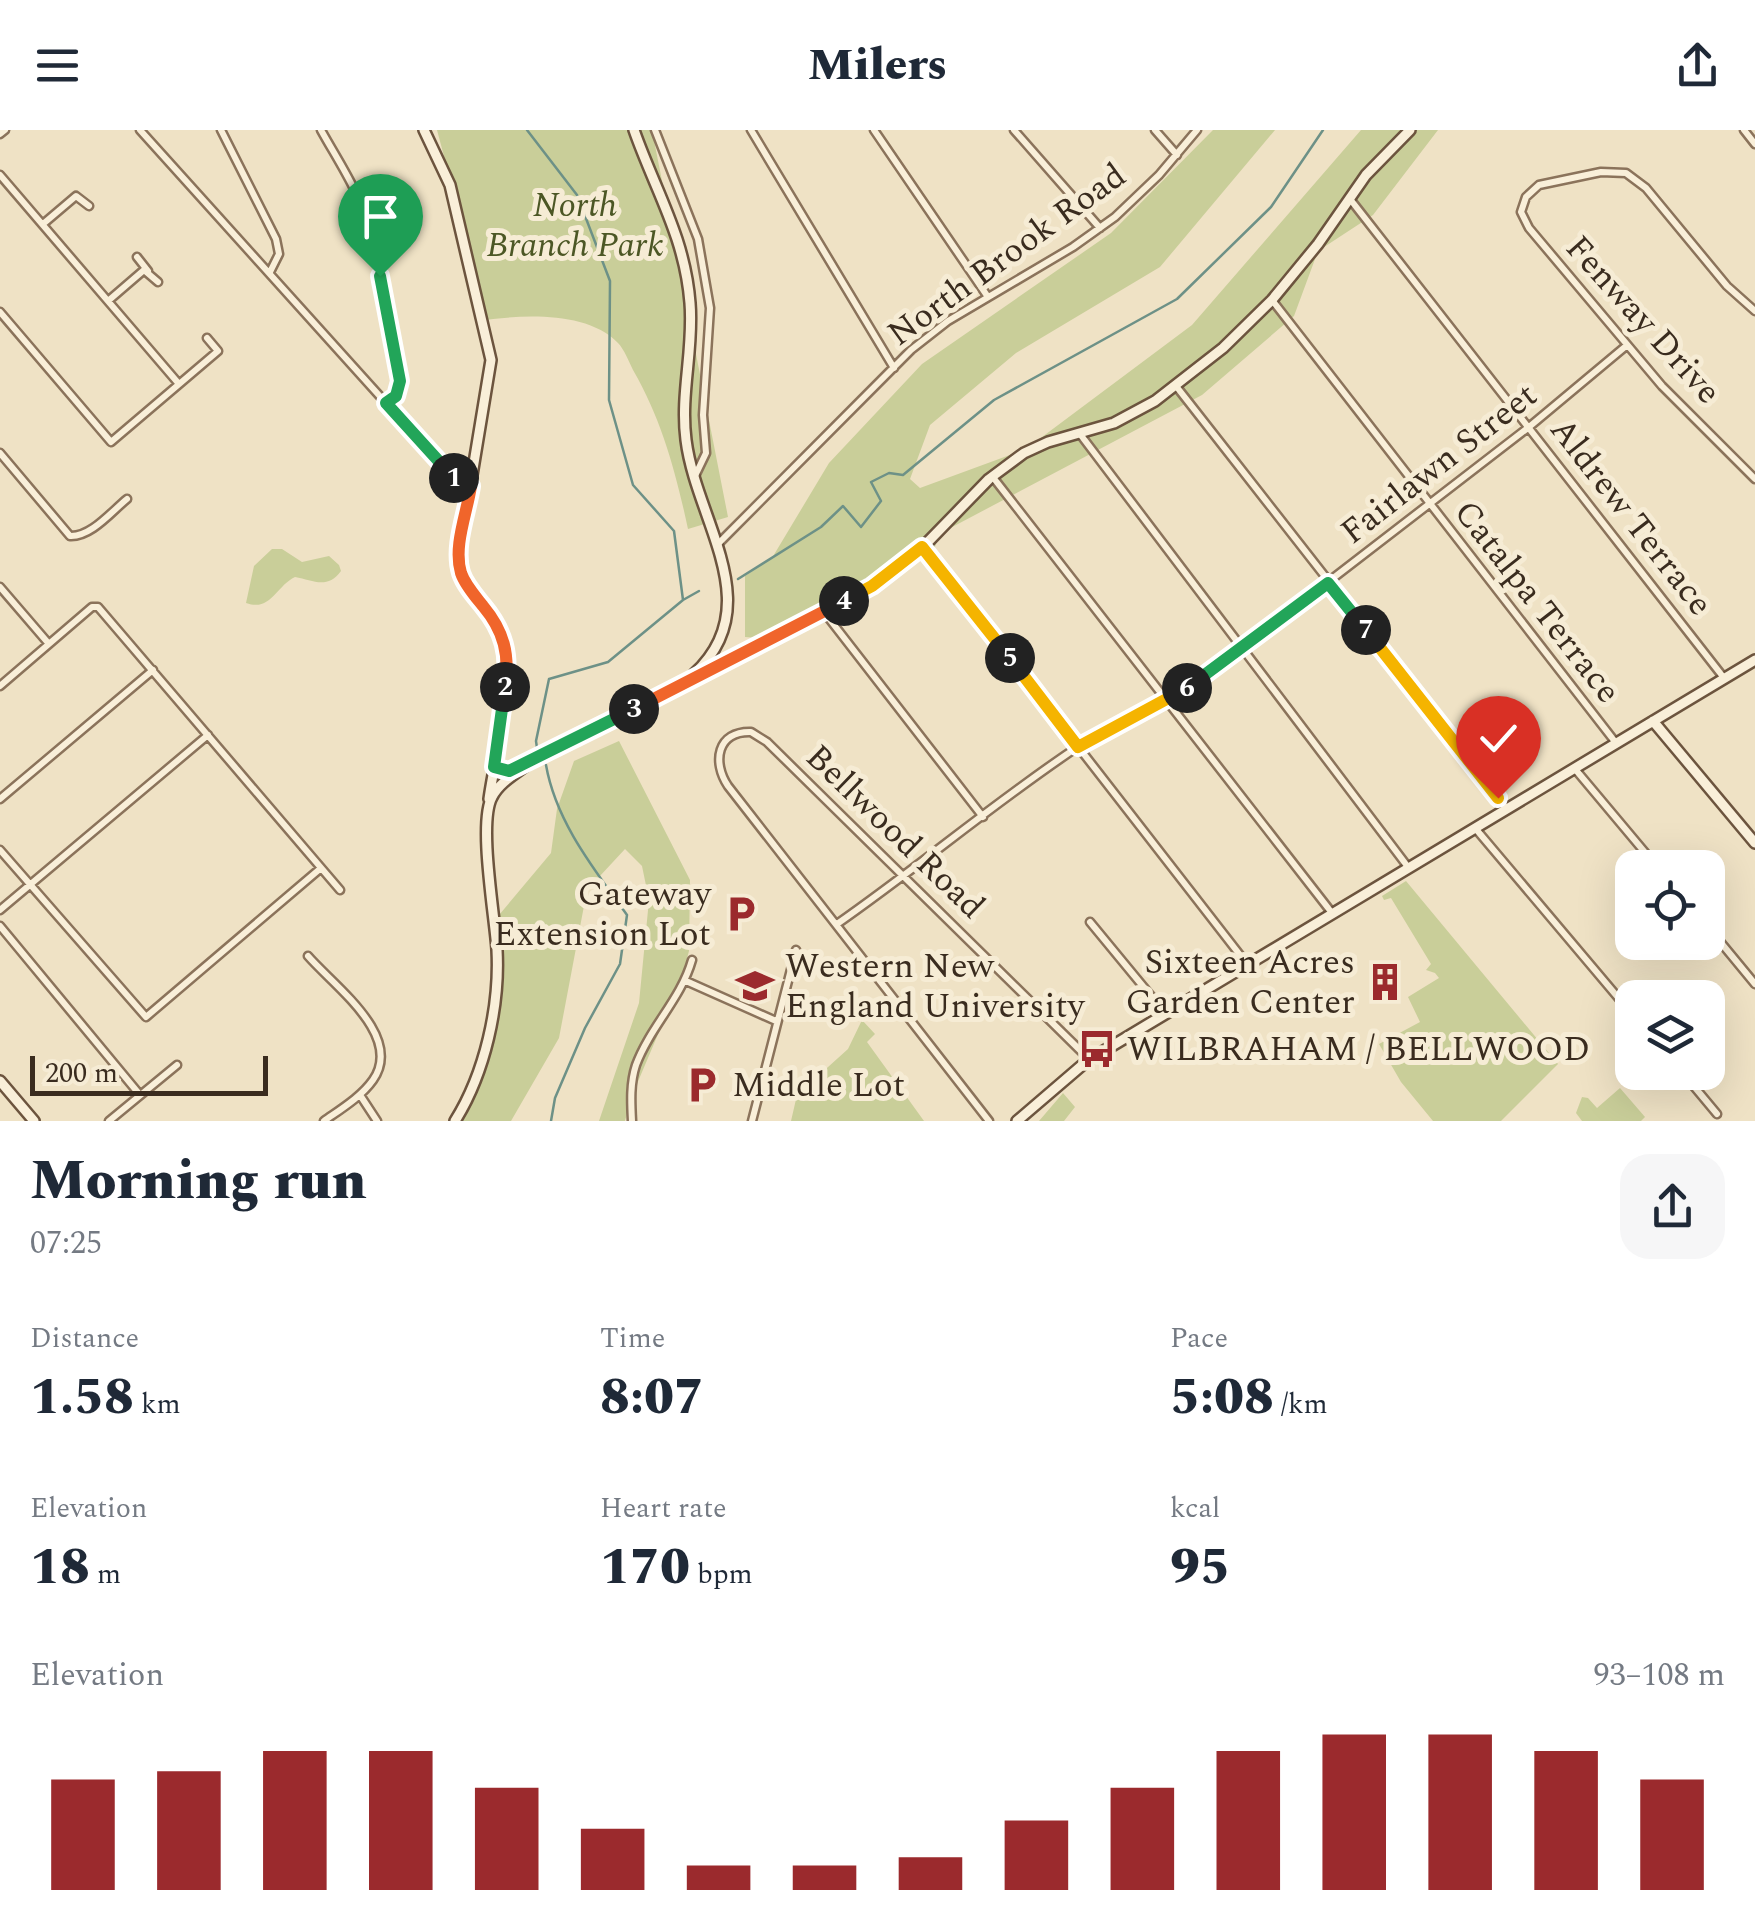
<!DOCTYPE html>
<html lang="en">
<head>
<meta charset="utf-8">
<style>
  :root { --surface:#fff; --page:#f6f6f7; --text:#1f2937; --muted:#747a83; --accent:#9b2a2d }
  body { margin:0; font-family:Spectral,serif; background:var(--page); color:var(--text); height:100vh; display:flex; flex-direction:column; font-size:38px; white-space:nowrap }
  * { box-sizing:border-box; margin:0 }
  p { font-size:32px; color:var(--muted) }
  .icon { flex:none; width:55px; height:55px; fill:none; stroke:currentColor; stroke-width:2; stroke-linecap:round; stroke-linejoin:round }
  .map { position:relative; height:991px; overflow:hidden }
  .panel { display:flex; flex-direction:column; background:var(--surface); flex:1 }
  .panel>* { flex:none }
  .tools { position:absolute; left:1615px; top:720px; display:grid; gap:20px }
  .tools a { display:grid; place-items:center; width:110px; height:110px; border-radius:20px; background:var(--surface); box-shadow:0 10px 40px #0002; font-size:50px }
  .scale { position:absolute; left:30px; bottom:25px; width:238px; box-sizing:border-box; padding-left:10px; border:5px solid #3a2c1f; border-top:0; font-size:28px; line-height:35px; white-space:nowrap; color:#3a2c1f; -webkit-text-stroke:8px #f6ecd5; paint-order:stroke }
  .pin { position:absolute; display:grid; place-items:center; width:85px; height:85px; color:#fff; margin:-102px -42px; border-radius:50% 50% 50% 0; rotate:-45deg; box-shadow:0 0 10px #0007 }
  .pin .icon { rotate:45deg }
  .km { position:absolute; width:50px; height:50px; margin:-25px; border-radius:50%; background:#222; color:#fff; font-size:28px; line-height:50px; text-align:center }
  .round { display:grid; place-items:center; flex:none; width:105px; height:105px; border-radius:30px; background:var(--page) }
  .headline { display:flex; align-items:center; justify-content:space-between; height:170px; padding:0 30px }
  h1 { font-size:55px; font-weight:800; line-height:75px }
  .figures { display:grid; grid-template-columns:repeat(3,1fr); gap:15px; height:170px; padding:10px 30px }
  .figures div { display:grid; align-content:center }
  .figures b { font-size:50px; font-weight:800 }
  .figures small { font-size:28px; font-weight:400 }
  .figures p { font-size:28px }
  .chart { height:280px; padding:20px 30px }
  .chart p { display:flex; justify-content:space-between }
  .chart svg { width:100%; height:180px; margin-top:10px; stroke:var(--accent); stroke-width:6 }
  header { display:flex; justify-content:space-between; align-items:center; height:130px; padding:0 30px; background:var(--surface); font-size:45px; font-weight:800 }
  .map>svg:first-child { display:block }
  .green { fill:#c9ce99 }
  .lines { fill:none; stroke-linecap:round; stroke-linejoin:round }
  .stream { stroke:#6d9187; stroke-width:2.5 }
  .street-casing { stroke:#8b735b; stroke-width:11 }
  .secondary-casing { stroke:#6c543e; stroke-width:14 }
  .street { stroke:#f9efd9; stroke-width:6 }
  .secondary { stroke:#f9efd9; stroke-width:9 }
  .split-1-casing { stroke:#fff; stroke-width:20 }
  .split-2-casing { stroke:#fff; stroke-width:20 }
  .split-3-casing { stroke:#fff; stroke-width:20 }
  .split-4-casing { stroke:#fff; stroke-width:20 }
  .split-5-casing { stroke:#fff; stroke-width:20 }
  .split-6-casing { stroke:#fff; stroke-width:20 }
  .split-7-casing { stroke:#fff; stroke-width:20 }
  .split-8-casing { stroke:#fff; stroke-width:20 }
  .split-1 { stroke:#22a559; stroke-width:12 }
  .split-2 { stroke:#f0652b; stroke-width:12 }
  .split-3 { stroke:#22a559; stroke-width:12 }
  .split-4 { stroke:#f0652b; stroke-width:12 }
  .split-5 { stroke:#f5b400; stroke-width:12 }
  .split-6 { stroke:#f5b400; stroke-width:12 }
  .split-7 { stroke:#22a559; stroke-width:12 }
  .split-8 { stroke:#f5b400; stroke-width:12 }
  .labels { text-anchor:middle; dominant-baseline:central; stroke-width:10; stroke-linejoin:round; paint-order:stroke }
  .park-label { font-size:35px; font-style:italic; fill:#4c5725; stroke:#f6ecd5 }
  .street-label { font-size:35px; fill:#3a2c1f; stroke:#f6ecd5 }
  .poi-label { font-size:35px; fill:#3a2c1f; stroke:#f6ecd5; text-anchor:start }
</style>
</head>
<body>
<header><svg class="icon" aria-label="menu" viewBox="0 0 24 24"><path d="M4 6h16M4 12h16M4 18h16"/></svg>Milers<svg class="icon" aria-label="share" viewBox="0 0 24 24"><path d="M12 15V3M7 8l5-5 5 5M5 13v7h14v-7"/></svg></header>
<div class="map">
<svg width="1755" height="991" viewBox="0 0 1755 991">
  <rect width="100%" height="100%" fill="#efe2c5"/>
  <path class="green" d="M437 0H652L728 387 688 399C676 343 662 290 633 240 629 232 624 219 618 213 586 180 519 185 478 191L473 165 480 161Z
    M1213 0H1275L1160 137 1016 223 930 295 910 349 920 358 1026 319 1192 195 1361 0H1438L1373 85 1318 121 1294 186 1202 265 939 404 935 417C879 458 819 515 745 507V446L772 428 829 333 922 234 1111 103Z
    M272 419H282L302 432 329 426 339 435 341 441C327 460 313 450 295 447 276 456 271 482 246 473L254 436Z
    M619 611 690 750 689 821 681 850 631 968 625 991H599L639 873 649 770 642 736 625 719 587 760 559 908 511 991H460L468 982 491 874 494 791 551 723 557 679 574 631Z
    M1406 751 1558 934 1501 991H1433L1401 952 1379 914 1420 892 1408 867 1439 848 1435 843 1426 840 1431 834 1391 768 1384 770 1382 766Z
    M862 890 875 904 867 912 924 991H791L797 965 848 919Z
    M1620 958 1645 987 1641 991H1582L1576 983 1582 967 1588 968 1597 978Z
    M1063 963 1075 977 1064 991H1039Z"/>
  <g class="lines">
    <path class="stream" d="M527 0 577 65 610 151 609 270 633 355 674 401 683 470 608 532 549 549 536 611 537 618
      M738 449 821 397 843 376 861 397 881 371 871 352 889 343 903 345 994 270 1177 169 1271 77 1323 0
      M683 470 699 461
      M546 635C556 692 594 739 627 785L620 834 585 898 555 968 551 991"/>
    <g class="street-casing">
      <path id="street" d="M140 0 459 354 470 356
        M221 0 276 109 279 124 270 142
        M321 0C332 20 345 40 355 61 371 97 407 228 397 264L386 273
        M655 0 698 109 710 178 703 285 706 323 694 348
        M751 0 894 238
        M874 0 988 167
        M1014 0 1100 98
        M1155 0 1177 25
        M1744 0 1755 14
        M0 4 5 0
        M0 45 179 254
        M1350 69 1724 548
        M43 94 76 66 89 76
        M137 127 148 141
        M1272 170 1616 613
        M108 171 144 140 158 152
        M1755 181 1727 156 1646 58 1626 43 1601 42 1539 55 1526 67 1521 82 1529 98 1662 256 1755 349
        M0 182 111 312 218 221 207 208
        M1176 256 1507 679
        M1080 304 1408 737
        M0 323 70 406C91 407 111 382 127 369
        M992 346 1332 783
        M717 415 911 220 948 191 1073 117 1115 87 1159 45 1197 0
        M923 417 1247 834
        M0 457 49 514
        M824 482 983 687
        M0 556 92 477H98L340 760
        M1575 639 1658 738
        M0 669 153 540
        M1475 698 1632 884
        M0 720 146 887 321 738
        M0 780 208 605
        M1090 792 1165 883
        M837 794C919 737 996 671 1079 616 1122 587 1172 571 1214 540L1529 297 1626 216
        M0 796 140 965
        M1708 797 1755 854
        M308 826C334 856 404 906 373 950 361 967 341 979 324 991
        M686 851 776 891
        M1682 942 1717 984
        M360 965 377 991
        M109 991 177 935
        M632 991C631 972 630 953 636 935 650 897 681 869 692 830
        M752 991 796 820
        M989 991 728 656C712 632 717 601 751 602L767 612 1089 929"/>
    </g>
    <g class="secondary-casing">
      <path id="secondary" d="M424 0 450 55 491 230 459 424C460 460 491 474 502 505 517 546 495 625 489 669
        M634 0C655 60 685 107 690 173 694 219 680 264 686 310 696 391 769 475 694 544
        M1653 591 1755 713
        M0 951 34 991
        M455 991C485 943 500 876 497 820 495 787 478 693 492 667 500 651 519 642 532 631L872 456 923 417 989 349 1024 323 1048 312 1114 293 1155 271 1223 218 1272 170 1318 114 1366 45 1410 0
        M1017 991 1087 931 1755 530"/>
    </g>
    <use href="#street" class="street"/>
    <use href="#secondary" class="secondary"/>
  </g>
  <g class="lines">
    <g class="split-1-casing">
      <path id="split-1" d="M380 146 400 251 396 266 386 273 454 348"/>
    </g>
    <g class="split-2-casing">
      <path id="split-2" d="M454 348 459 354 471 356C467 383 453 416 461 443 465 455 475 466 483 476 504 501 510 525 505 557"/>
    </g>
    <g class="split-3-casing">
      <path id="split-3" d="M505 557 494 637 509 641 634 579"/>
    </g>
    <g class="split-4-casing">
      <path id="split-4" d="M634 579 844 471"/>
    </g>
    <g class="split-5-casing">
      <path id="split-5" d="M844 471 872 456 922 417 1010 528"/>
    </g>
    <g class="split-6-casing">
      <path id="split-6" d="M1010 528 1078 617 1187 558"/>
    </g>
    <g class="split-7-casing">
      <path id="split-7" d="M1187 558 1328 453 1366 500"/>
    </g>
    <g class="split-8-casing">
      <path id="split-8" d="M1366 500 1498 668"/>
    </g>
    <use href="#split-1" class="split-1"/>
    <use href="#split-2" class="split-2"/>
    <use href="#split-3" class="split-3"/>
    <use href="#split-4" class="split-4"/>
    <use href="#split-5" class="split-5"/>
    <use href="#split-6" class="split-6"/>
    <use href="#split-7" class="split-7"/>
    <use href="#split-8" class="split-8"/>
  </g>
  <defs>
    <g id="parking-bare" transform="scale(3)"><path d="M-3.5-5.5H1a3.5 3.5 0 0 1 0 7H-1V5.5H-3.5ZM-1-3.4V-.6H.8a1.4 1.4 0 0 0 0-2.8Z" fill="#9b2a2d" stroke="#f6ecd5" stroke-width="2.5" paint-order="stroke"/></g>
    <g id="building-bare" transform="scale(3)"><path d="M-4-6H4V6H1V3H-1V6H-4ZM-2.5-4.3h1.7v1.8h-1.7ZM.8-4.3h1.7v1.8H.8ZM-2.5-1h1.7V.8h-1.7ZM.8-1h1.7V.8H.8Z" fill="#9b2a2d" stroke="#f6ecd5" stroke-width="2.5" paint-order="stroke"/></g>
    <g id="university-bare" transform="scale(3)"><path d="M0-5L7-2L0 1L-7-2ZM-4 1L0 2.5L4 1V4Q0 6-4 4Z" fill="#9b2a2d" stroke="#f6ecd5" stroke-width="2.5" paint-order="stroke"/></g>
    <g id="bus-bare" transform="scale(3)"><path d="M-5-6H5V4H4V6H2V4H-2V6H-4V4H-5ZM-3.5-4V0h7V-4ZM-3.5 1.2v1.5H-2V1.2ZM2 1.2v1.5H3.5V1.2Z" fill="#9b2a2d" stroke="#f6ecd5" stroke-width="2.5" paint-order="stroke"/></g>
  </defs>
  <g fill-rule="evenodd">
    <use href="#parking-bare" x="741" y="784"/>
    <use href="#building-bare" x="1385" y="852"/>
    <use href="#university-bare" x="755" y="856"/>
    <use href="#bus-bare" x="1097" y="919"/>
    <use href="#parking-bare" x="702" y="955"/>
  </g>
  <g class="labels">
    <g class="park-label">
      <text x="575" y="75">North<tspan x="575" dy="40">Branch Park</tspan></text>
    </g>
    <g class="street-label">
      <text transform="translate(1007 125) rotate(-36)">North Brook Road</text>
      <text transform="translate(1643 190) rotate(48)">Fenway Drive</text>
      <text transform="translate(1439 334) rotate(-38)">Fairlawn Street</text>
      <text transform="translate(1631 387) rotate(52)">Aldrew Terrace</text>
      <text transform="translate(1537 472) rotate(52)">Catalpa Terrace</text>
      <text transform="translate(895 702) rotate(44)">Bellwood Road</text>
    </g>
    <g class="poi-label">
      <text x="711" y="764" text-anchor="end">Gateway<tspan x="711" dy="40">Extension Lot</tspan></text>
      <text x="1355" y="832" text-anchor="end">Sixteen Acres<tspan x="1355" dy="40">Garden Center</tspan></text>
      <text x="785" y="836">Western New<tspan x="785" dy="40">England University</tspan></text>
      <text x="1127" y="919">WILBRAHAM / BELLWOOD</text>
      <text x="732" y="955">Middle Lot</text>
    </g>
  </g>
</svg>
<div class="tools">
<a><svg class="icon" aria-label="locate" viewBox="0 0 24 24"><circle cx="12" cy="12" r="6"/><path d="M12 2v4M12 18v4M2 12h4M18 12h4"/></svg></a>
<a><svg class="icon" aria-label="layers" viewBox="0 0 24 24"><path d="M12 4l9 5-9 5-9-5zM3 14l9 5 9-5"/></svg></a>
</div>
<div class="scale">200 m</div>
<div class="pin" style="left:380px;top:146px;background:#1e9e55"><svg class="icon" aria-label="arrive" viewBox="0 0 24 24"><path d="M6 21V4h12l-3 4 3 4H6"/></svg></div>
<div class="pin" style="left:1498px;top:668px;background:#d93025"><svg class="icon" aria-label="check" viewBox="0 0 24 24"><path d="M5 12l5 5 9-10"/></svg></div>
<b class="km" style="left:454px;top:348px">1</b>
<b class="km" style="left:505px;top:557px">2</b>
<b class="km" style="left:634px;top:579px">3</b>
<b class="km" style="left:844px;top:471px">4</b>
<b class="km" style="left:1010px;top:528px">5</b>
<b class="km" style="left:1187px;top:558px">6</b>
<b class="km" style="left:1366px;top:500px">7</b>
</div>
<section class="panel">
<div class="headline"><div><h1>Morning run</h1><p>07:25</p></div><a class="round"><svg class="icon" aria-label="share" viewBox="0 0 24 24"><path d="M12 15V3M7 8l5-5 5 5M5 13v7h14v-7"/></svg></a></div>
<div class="figures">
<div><p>Distance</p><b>1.58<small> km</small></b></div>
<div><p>Time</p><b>8:07</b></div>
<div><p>Pace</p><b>5:08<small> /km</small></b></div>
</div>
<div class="figures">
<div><p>Elevation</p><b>18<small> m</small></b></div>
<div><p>Heart rate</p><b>170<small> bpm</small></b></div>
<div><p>kcal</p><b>95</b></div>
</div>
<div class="chart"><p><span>Elevation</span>93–108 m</p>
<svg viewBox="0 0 160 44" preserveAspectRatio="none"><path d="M5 44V17M15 44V15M25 44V10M35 44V10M45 44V19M55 44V29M65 44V38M75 44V38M85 44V36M95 44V27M105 44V19M115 44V10M125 44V6M135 44V6M145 44V10M155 44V17"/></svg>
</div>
</section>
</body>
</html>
